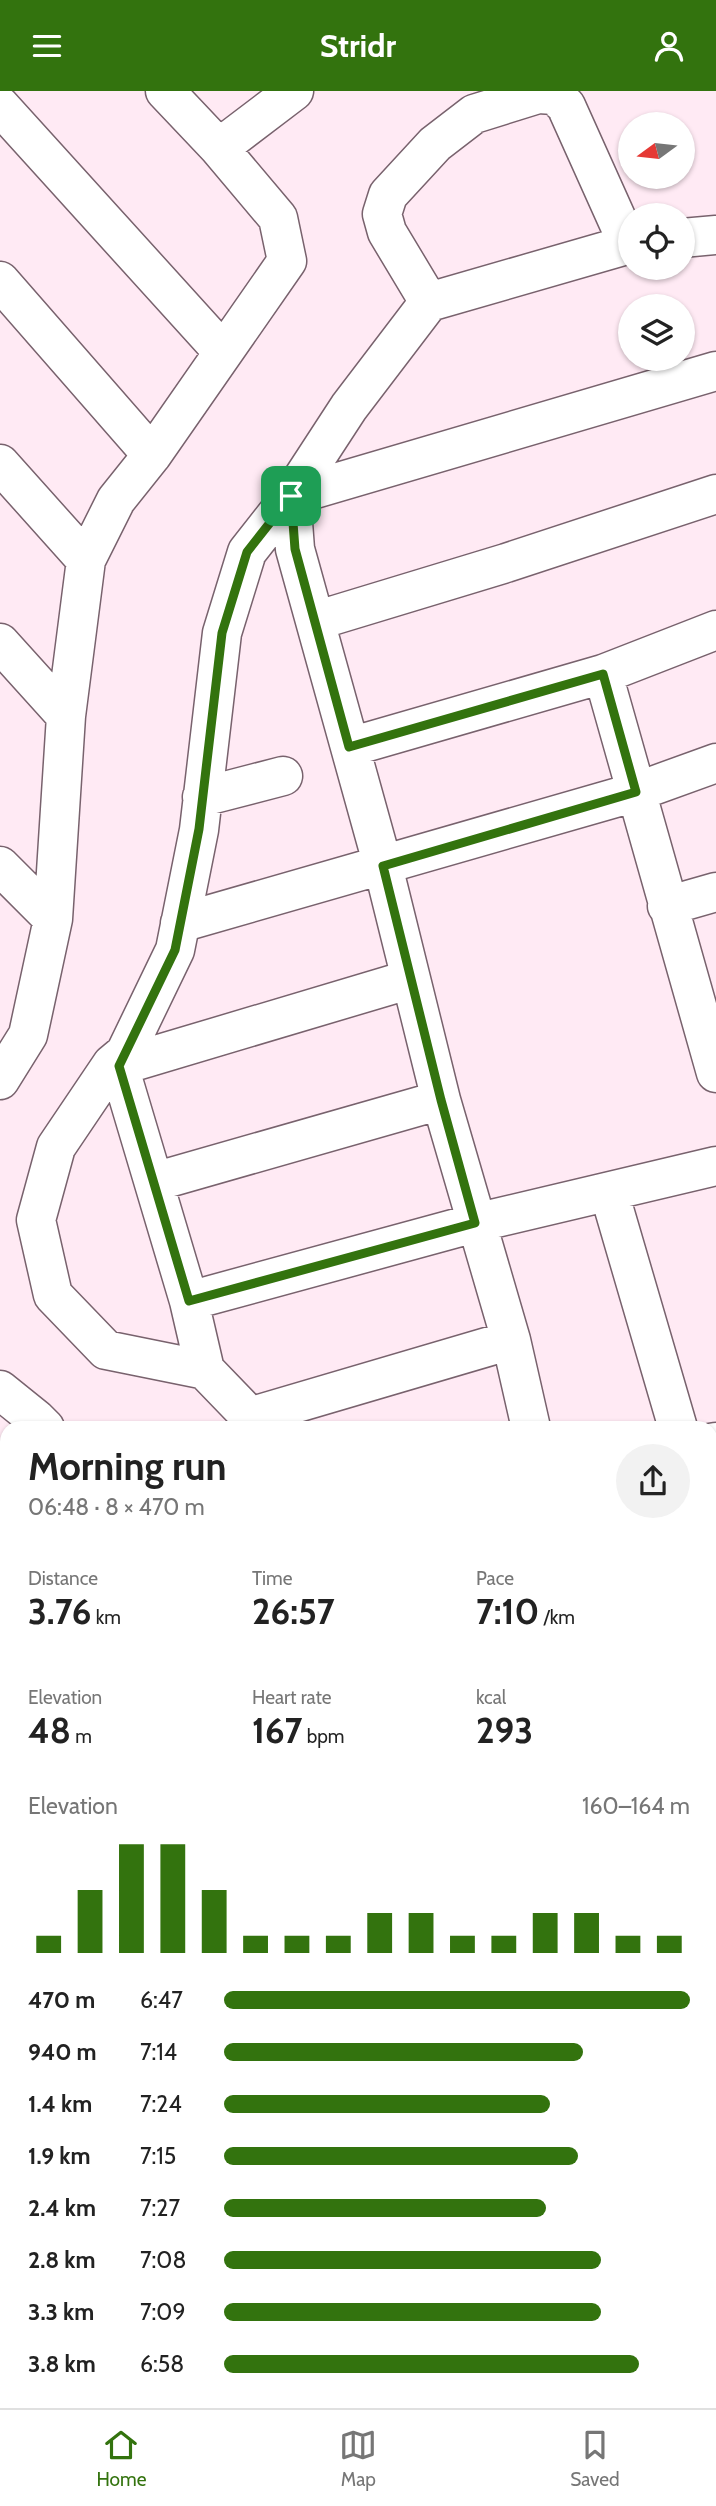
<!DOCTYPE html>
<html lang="en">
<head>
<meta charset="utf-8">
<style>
  :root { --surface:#fff; --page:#f2f2f2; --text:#222; --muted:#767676; --line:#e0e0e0; --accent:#33730e }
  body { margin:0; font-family:Cabin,sans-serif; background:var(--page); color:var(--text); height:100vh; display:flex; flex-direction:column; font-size:26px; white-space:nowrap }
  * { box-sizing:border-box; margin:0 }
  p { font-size:23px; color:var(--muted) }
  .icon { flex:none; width:38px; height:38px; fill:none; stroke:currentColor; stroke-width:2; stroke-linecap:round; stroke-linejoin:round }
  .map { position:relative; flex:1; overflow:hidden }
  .details { position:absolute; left:0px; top:1330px; width:718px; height:987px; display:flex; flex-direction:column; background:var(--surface); border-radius:21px 21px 0 0; box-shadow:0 2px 5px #0004 }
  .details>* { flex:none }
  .needle { width:46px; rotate:255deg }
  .tools { position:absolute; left:618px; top:21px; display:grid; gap:14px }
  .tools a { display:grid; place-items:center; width:77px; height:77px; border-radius:50%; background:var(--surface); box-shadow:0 2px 5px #0004; font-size:35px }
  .pin { position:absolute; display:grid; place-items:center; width:60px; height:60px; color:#fff; margin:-30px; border-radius:14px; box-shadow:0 4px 10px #0006 }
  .round { display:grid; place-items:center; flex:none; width:74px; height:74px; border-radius:37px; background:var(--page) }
  .head { display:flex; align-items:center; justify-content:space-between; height:119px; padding:0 28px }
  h1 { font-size:38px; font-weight:700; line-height:52px }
  .stats { display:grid; grid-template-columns:repeat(3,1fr); gap:10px; height:119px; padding:7px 28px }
  .stats div { display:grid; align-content:center }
  .stats b { font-size:35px; font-weight:700 }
  .stats small { font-size:19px; font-weight:400 }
  .stats p { font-size:19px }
  .chart { height:196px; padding:14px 28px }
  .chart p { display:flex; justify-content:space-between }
  .chart svg { width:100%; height:126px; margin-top:7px; stroke:var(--accent); stroke-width:6 }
  ul { padding:0 28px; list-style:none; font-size:23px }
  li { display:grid; grid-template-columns:112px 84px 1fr; align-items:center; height:52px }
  li i { height:18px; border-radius:9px; background:var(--accent) }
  header { display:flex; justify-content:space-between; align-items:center; height:91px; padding:0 28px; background:var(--accent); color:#fff; font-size:32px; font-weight:700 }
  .menu { display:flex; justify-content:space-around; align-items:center; height:98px; border-top:2px solid var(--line); background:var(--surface); font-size:19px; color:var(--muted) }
  .menu a { display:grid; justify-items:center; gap:4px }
  .menu .current { color:var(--accent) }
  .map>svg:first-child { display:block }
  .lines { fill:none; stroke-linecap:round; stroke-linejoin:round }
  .minor-casing { stroke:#78626d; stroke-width:41 }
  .minor { stroke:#fff; stroke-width:38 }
  .route-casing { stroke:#fff; stroke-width:14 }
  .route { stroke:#33730e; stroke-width:9 }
</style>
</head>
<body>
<header><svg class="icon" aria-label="menu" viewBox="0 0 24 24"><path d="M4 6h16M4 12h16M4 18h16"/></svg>Stridr<svg class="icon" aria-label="person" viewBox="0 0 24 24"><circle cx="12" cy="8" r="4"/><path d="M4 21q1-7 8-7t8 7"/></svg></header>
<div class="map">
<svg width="716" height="2317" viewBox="0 0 716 2317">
  <rect width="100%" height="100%" fill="#ffeaf4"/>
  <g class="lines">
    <g class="minor-casing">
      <path id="minor" d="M0 15 223 261
        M219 57 294 0
        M682 147 716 144
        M0 190 152 364
        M429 211 387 141 382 123 388 104 435 53 474 23 538 3 555 4 566 15 628 153
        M0 373 86 469
        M315 530 506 472 716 403
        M0 552 66 625
        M603 583 716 982
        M350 656 603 583 716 539
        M202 706 283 685
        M0 775 53 828
        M667 815 716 801
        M180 832 636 701 716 672
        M124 963 112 973 56 1056 36 1129 53 1204 106 1259 205 1279
        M119 975 411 888
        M0 989 28 944 53 828 66 625 86 469 116 409 152 364 287 170 278 127 219 57 165 0
        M154 1091 441 1009
        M609 1101 678 1337
        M189 1210 475 1132 716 1075
        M0 1299 36 1328 45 1337
        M249 1326 511 1249
        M261 1337 205 1279 189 1210 119 975 175 859 199 739 222 542 247 461 291 405 716 280
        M531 1337 511 1249 441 1009 383 775 295 458 291 405 349 316 429 211 630 153
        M710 1352 716 1351
        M0 1561 7 1585
        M0 1890 7 1888
        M710 1912 716 1910
        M710 1960 716 1981
        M0 2004 7 2002
        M710 2078 716 2077
        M0 2129 7 2127
        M710 2205 716 2203
        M0 2262 7 2260
        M352 2310 354 2317
        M502 2310 504 2317
        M271 2317 293 2310"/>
    </g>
    <use href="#minor" class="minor"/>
  </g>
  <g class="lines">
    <g class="route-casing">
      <path id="route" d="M291 405 295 458 349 656 603 583 636 701 383 775 441 1009 475 1132 189 1210 119 975 175 859 199 738 222 542 247 461Z"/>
    </g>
    <use href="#route" class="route"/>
  </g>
</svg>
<div class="tools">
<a><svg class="needle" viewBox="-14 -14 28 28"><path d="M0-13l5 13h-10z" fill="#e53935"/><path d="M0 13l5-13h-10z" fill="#767676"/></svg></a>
<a><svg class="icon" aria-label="locate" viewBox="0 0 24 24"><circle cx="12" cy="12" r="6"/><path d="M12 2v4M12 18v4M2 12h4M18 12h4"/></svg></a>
<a><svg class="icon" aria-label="layers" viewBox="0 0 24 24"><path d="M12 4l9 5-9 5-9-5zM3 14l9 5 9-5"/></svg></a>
</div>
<div class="pin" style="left:291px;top:405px;background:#1e9e55"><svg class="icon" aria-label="arrive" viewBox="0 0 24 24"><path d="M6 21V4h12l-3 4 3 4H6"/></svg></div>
<section class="details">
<div class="head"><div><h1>Morning run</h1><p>06:48 · 8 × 470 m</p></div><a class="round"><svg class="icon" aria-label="share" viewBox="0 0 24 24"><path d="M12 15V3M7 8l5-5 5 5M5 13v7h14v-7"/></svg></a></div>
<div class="stats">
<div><p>Distance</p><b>3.76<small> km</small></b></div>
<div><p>Time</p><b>26:57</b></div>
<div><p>Pace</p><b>7:10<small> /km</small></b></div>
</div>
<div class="stats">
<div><p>Elevation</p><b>48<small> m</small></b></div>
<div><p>Heart rate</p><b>167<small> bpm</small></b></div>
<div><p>kcal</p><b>293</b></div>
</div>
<div class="chart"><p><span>Elevation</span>160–164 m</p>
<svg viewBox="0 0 160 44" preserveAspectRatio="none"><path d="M5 44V38M15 44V22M25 44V6M35 44V6M45 44V22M55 44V38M65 44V38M75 44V38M85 44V30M95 44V30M105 44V38M115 44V38M125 44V30M135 44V30M145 44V38M155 44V38"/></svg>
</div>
<ul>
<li><b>470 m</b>6:47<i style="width:100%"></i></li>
<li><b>940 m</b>7:14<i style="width:77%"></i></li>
<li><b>1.4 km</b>7:24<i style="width:70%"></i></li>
<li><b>1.9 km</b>7:15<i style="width:76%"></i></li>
<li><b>2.4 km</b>7:27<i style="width:69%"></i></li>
<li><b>2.8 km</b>7:08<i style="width:81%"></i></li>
<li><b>3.3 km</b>7:09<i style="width:81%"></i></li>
<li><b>3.8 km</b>6:58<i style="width:89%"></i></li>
</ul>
</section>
</div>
<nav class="menu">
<a class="current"><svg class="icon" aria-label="home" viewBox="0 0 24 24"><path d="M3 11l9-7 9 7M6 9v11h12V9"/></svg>Home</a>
<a><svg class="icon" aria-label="map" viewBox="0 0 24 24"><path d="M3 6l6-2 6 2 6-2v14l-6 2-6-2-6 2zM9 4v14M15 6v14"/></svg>Map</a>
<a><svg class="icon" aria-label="saved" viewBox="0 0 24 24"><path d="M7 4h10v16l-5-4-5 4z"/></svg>Saved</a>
</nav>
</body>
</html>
